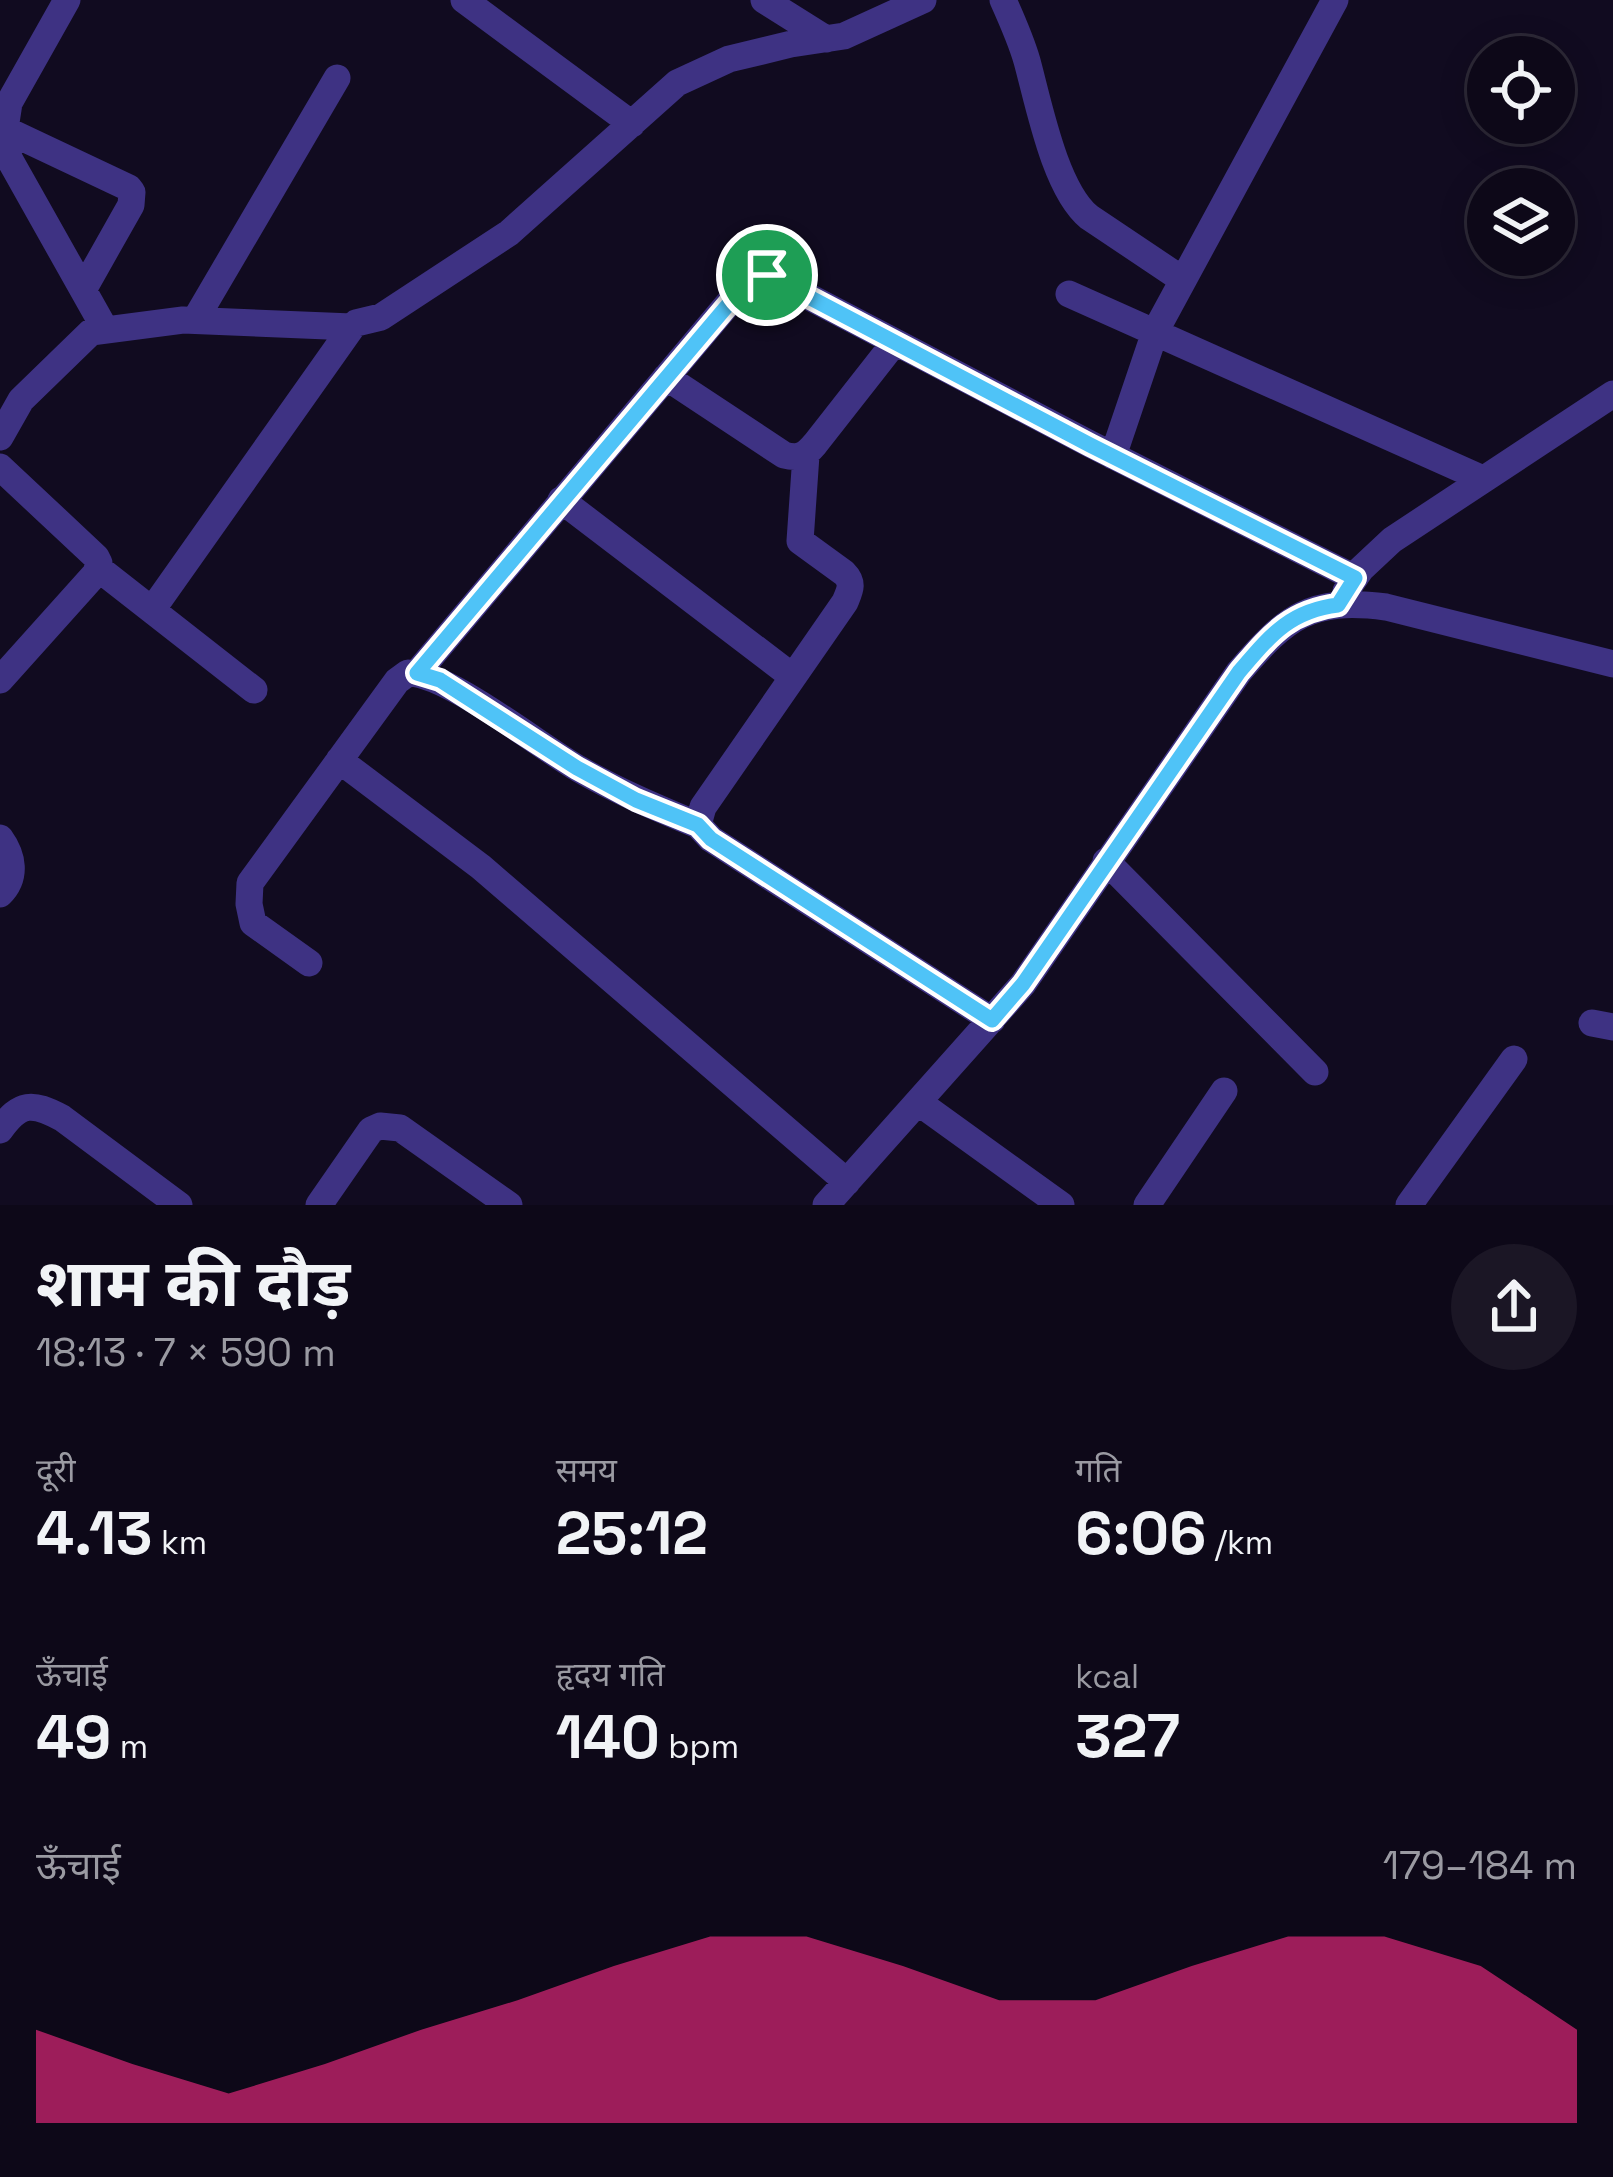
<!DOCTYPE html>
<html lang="hi">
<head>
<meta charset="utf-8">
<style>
  :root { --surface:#0d0818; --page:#1b1625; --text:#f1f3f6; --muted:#9a9aa2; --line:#2d2937; --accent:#db2777 }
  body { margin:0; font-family:"Space Grotesk","Noto Sans Devanagari",sans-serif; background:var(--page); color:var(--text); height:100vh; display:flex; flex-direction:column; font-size:45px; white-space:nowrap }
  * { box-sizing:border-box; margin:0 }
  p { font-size:39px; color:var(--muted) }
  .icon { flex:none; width:66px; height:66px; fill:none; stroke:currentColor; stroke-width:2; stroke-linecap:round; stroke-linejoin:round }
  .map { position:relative; height:1205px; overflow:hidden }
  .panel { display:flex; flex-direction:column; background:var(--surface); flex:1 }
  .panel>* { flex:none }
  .fabs { position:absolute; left:1467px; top:36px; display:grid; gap:24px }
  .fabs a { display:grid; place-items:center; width:108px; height:108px; border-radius:50%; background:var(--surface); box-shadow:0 6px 30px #0003,0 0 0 3px var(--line); font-size:60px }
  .pin { position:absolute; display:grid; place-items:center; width:102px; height:102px; color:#fff; margin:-51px; border:6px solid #fff; border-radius:50%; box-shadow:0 3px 12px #0007 }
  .round { display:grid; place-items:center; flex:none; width:126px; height:126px; border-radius:63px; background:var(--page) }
  .head { display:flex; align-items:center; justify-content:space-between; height:204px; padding:0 36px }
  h1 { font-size:66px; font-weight:700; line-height:90px }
  .figures { display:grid; grid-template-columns:repeat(3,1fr); gap:18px; height:204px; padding:12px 36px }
  .figures div { display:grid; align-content:center }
  .figures b { font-size:60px; font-weight:700 }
  .figures small { font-size:33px; font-weight:400 }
  .figures p { font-size:33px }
  .chart { height:336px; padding:24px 36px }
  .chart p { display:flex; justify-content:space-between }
  .chart svg { width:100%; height:216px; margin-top:12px; fill:var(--accent); opacity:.7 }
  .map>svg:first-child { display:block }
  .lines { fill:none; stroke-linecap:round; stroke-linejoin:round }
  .minor { stroke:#3e3283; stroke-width:27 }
  .route-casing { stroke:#fff; stroke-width:24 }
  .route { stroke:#4fc3f7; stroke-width:15 }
</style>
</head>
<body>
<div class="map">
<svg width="1613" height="1205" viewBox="0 0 1613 1205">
  <rect width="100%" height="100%" fill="#110b20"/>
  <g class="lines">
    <path class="minor" d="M67 0 9 103 3 142 10 160 105 329
      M464 0 632 124
      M764 0 826 39
      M1003 0C1012 20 1021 40 1027 61 1039 105 1055 189 1089 217L1183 280
      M4 129 129 188 132 192 131 205 83 290
      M1069 294 1483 479
      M195 320 337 78
      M666 377 784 455C799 459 805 456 815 444L895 342
      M0 437 21 400 91 332 183 320 352 327 356 323 381 317 509 233 677 83 729 59 791 44 844 36 923 0
      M806 455 800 541 844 573C854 583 850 590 845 602L703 807 698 825 711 839 992 1020
      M1113 456 1155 332 1335 0
      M0 467 96 557 99 563 96 573 0 680
      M561 500 793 677
      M98 568 254 690
      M1346 591 1361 569 1392 540 1613 394
      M152 610 352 327
      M417 673 749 279 756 275H767L1090 444 1355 578
      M339 760 481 867 847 1182
      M0 838C13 856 17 877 0 894
      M1106 861 1315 1072
      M309 963 253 923 249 904 250 883 397 681 408 673C448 673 539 746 579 769 617 791 657 808 698 825
      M1592 1023 1613 1027
      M918 1102 1061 1205
      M0 1130C20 1102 32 1102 62 1118L179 1205
      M319 1205 371 1130 380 1126 400 1128 509 1205
      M826 1205 1023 984 1239 672C1286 617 1310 597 1386 607L1613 664
      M1147 1205 1224 1091
      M1409 1205 1514 1059"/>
  </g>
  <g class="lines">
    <g class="route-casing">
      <path id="route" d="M756 275H767L1090 445 1355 578 1338 605C1289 611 1270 636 1239 672L1023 984 992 1020 711 839 698 825 636 800 577 768 440 680 417 673 749 280Z"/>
    </g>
    <use href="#route" class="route"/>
  </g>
</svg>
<div class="fabs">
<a><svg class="icon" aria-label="locate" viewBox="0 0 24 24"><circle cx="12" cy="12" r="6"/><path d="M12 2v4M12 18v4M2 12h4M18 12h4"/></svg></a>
<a><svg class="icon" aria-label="layers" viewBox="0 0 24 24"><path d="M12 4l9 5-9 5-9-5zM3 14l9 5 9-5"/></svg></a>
</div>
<div class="pin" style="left:767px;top:275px;background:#1e9e55"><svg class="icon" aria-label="arrive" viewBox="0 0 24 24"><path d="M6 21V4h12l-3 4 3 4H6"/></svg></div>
</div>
<section class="panel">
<div class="head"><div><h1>शाम की दौड़</h1><p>18:13 · 7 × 590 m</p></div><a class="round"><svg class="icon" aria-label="share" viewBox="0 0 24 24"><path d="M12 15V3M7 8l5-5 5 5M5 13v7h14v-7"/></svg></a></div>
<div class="figures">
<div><p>दूरी</p><b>4.13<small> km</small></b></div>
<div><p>समय</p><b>25:12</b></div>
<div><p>गति</p><b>6:06<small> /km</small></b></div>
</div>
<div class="figures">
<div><p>ऊँचाई</p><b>49<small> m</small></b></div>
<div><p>हृदय गति</p><b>140<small> bpm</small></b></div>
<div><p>kcal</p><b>327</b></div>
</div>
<div class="chart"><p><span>ऊँचाई</span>179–184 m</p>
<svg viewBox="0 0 160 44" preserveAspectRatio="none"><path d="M0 44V25L10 32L20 38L30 32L40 25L50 19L60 12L70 6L80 6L90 12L100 19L110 19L120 12L130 6L140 6L150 12L160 25V44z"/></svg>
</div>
</section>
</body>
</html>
